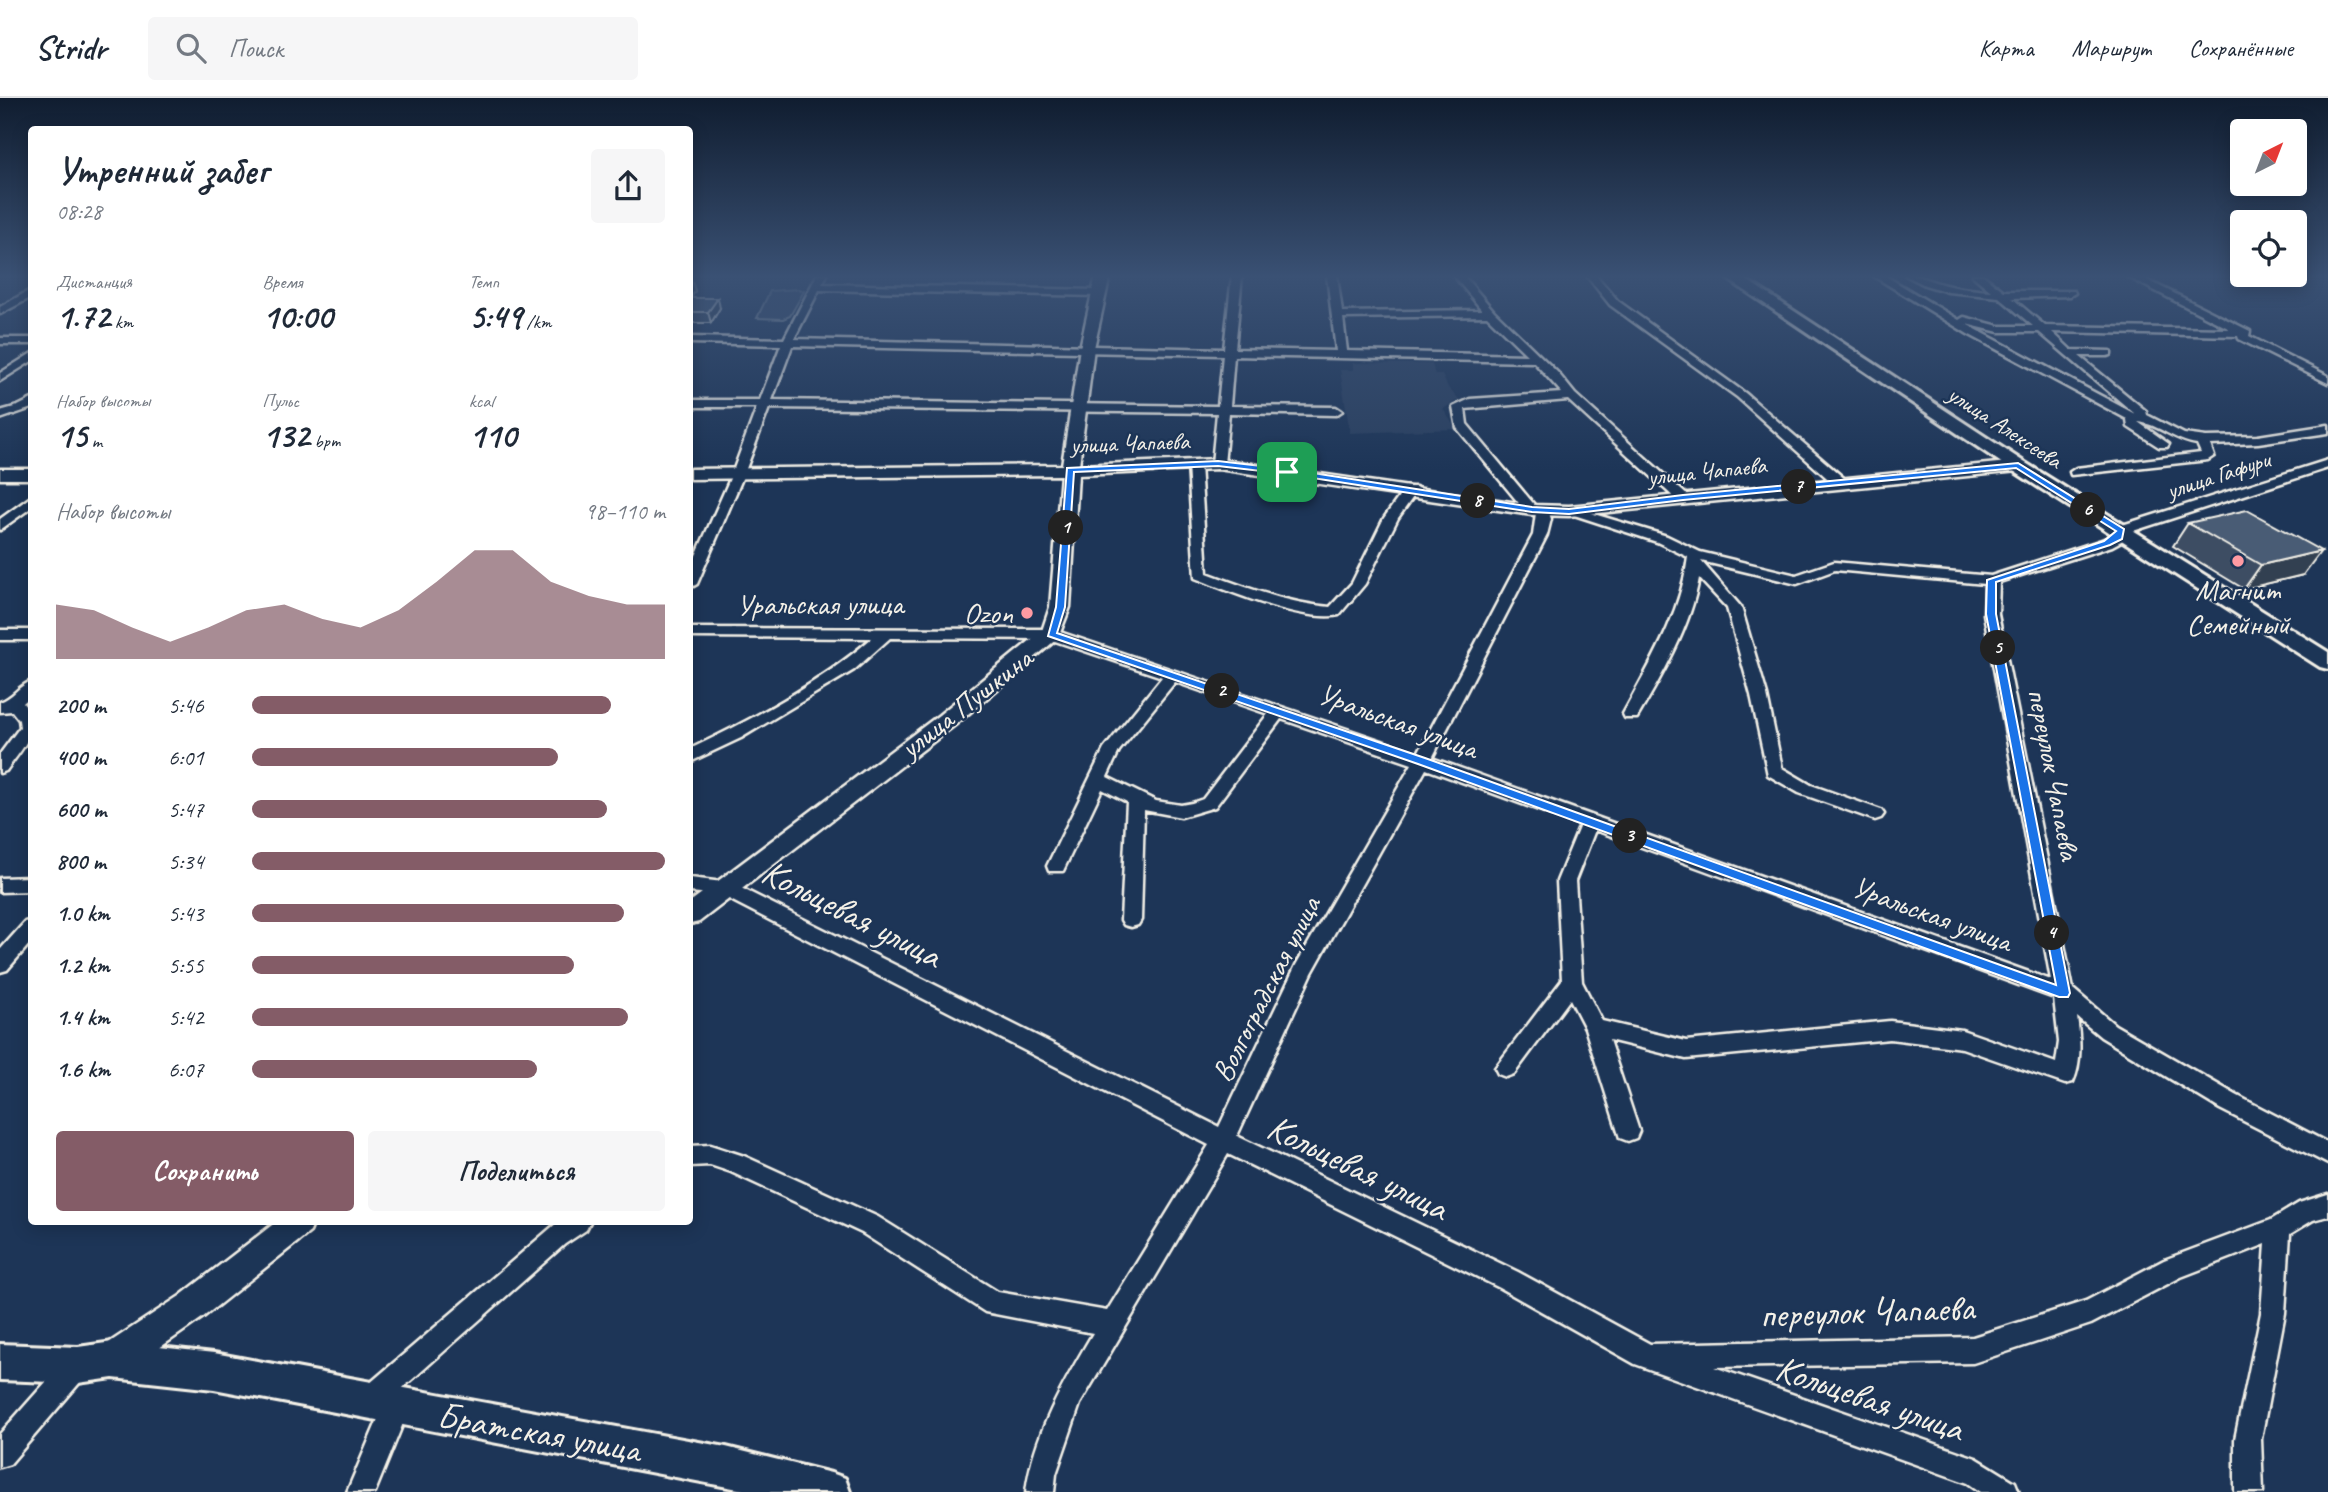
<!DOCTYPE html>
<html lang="ru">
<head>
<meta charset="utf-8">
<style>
  :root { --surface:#fff; --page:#f6f6f7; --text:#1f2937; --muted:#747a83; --line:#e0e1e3; --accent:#845c67 }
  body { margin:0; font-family:Caveat,sans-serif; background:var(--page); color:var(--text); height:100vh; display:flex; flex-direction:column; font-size:26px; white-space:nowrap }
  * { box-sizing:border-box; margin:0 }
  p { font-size:23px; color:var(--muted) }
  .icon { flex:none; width:38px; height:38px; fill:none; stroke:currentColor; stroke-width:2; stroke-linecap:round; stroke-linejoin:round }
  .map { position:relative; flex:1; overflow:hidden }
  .drawer { position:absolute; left:28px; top:28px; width:665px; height:1099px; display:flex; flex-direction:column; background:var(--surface); border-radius:7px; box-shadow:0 4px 18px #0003 }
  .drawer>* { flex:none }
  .needle { width:46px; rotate:42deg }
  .controls { position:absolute; left:2230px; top:21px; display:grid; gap:14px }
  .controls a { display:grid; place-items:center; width:77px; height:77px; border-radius:7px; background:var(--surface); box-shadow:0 4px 18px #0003; font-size:35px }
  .pin { position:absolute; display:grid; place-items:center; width:60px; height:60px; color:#fff; margin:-30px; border-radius:14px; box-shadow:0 4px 10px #0006 }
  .km { position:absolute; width:35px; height:35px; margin:-18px; border-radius:50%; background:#222; color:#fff; font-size:19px; line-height:35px; text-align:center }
  .round { display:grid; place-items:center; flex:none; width:74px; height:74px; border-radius:7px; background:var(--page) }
  .head { display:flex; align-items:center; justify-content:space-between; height:119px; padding:0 28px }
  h1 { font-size:38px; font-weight:700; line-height:52px }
  .figures { display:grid; grid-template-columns:repeat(3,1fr); gap:10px; height:119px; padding:7px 28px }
  .figures div { display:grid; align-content:center }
  .figures b { font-size:35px; font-weight:700 }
  .figures small { font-size:19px; font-weight:400 }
  .figures p { font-size:19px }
  .chart { height:196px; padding:14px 28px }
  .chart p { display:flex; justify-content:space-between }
  .chart svg { width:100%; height:126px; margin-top:7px; fill:var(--accent); opacity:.7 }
  .button { display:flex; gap:14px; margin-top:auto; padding:14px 28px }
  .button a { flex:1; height:80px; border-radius:7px; background:var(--accent); color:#fff; font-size:28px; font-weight:700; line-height:80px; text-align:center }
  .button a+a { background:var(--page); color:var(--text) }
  ul { padding:0 28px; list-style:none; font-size:23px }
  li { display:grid; grid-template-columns:112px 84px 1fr; align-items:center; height:52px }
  li i { height:18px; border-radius:9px; background:var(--accent) }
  header { display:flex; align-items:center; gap:42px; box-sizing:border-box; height:98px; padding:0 35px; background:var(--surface); border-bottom:2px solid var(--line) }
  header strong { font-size:33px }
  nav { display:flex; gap:38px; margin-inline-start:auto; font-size:24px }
  .search { width:490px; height:63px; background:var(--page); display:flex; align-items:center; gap:18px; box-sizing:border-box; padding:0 24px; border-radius:7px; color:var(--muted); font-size:26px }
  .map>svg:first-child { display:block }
  .built { fill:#2a4060 }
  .green { fill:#354a67; stroke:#949ea8; stroke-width:2 }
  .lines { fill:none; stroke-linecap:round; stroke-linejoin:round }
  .minor-casing { stroke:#f4f1e8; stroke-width:5 }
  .tertiary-casing { stroke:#f4f1e8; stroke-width:5 }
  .secondary-casing { stroke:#f4f1e8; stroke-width:6 }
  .minor { fill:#1d3557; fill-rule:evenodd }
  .tertiary { fill:#1d3557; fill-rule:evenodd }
  .secondary { fill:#1d3557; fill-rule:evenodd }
  .wall { fill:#3e4e64; stroke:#f4f1e8; stroke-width:2 }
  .shaded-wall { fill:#324051; stroke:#f4f1e8; stroke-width:2 }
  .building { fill:#485b74; stroke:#f4f1e8; stroke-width:2 }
  .route { fill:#1a73e8; stroke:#fff; stroke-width:2; fill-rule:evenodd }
  .poi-dot { fill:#ff9aa2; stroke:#1d3557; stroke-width:2.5 }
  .labels { text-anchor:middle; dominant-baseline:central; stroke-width:5; stroke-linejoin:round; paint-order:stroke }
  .far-street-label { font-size:24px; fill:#f4f1e8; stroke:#1d3557 }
  .poi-label { font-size:30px; fill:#f4f1e8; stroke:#1d3557 }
  .street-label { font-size:30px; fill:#f4f1e8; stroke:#1d3557 }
  .near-street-label { font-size:37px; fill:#f4f1e8; stroke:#1d3557 }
</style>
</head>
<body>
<header>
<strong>Stridr</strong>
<div class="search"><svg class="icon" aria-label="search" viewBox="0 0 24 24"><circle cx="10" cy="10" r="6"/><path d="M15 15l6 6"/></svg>Поиск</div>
<nav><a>Карта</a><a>Маршрут</a><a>Сохранённые</a></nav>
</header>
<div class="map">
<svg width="2328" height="1394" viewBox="0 0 2328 1394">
  <rect width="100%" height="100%" fill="#1d3557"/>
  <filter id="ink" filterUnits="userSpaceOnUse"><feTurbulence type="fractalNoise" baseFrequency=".0143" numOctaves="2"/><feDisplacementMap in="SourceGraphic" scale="14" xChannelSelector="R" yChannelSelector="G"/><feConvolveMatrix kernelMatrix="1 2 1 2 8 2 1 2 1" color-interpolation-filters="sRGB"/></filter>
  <g filter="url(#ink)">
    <path class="built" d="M1353 265 1432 266 1435 277H1442L1449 291 1459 301 1443 311 1456 331 1350 335 1340 272H1353Z"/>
    <path class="green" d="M798 191 804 193 790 218 783 221 757 220 770 193Z"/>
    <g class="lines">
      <g class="minor-casing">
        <path id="minor" d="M817 177H827L822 186 1098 192 1103 195 1098 198 819 192 794 241 1224 251 1232 177H1242L1235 251 1336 253 1327 177H1337L1342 214 1482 212 1453 177H1463L1494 213 1558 275 1575 296 1690 400 1688 403H1678L1568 302 1465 311 1467 326 1537 410 1547 409 1551 421 1547 437 1432 660 2051 882 1984 516 1985 486 1835 472 1797 486 1701 463 1741 509 1767 597 1782 670 1811 687 1881 712 1884 716 1881 720 1875 722 1799 695 1768 677 1751 597 1727 510 1699 480C1691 528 1662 578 1637 620H1625L1623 616C1650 566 1681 516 1688 459L1657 444 1562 413 1564 410H1574L1667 438 1700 454 1796 477 1834 464 1991 478 2102 442 2112 437 2116 429 2328 362V370L2127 435 2123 442 2112 448 1999 484 1998 516 2073 891 2115 927 2236 997 2328 1045V1066L2220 1011 2101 939 2077 919C2080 940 2082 964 2073 984L2065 986 1962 950 1890 941 1686 961 1609 942 1639 1033 1636 1040 1628 1043 1620 1040 1585 930 1570 901 1514 976 1506 979 1498 976 1495 970 1562 882 1557 783 1580 727 1426 671 1312 875 1237 1038 1518 1174 1650 1246 1973 1239 2086 1203 2164 1162 2271 1122 2299 1105 2328 1096V1118L2313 1122 2290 1136 2285 1215 2261 1341 2263 1394H2235V1341L2261 1215 2266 1146 2181 1179 2091 1226 1973 1265 1714 1269 1976 1360 2015 1384 2019 1394H1981L1968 1385 1635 1266 1500 1190 1228 1056 1080 1306 1056 1376 1054 1394H1026C1033 1337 1064 1284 1093 1235L985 1214 862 1135 731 1074 710 1067 690 1068V1048L710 1047 744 1058 878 1119 998 1194 1107 1213 1209 1047 721 797 690 794V780L731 785 1219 1029 1296 867 1412 666 1281 621 1215 709 1181 719 1144 712 1141 822 1138 827 1131 829 1124 827 1121 822 1127 704 1102 691 1063 773H1049L1047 768 1104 651 1162 579 1049 541 890 540 854 572 741 640 690 664V651C753 621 819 586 872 540L690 539V530L1051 531 1418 655 1533 437 1536 415H1527L1457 330 1453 309 1470 301 1562 295 1534 264 1234 258 1230 308 1336 309 1342 313 1336 317 1229 315 1224 366 1218 370 1212 366 1217 315 769 310 744 376 697 486 690 490V471L732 376 757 309H690V302H760L781 247 690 245V239L784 241ZM1487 218 1527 257 1347 253 1343 220ZM792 248 1223 257 1218 308 772 302ZM1175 584 1268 616 1203 701 1192 705 1181 707 1156 703 1107 679 1119 653ZM1595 732 2054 900 2059 944 2056 965 1962 932 1890 923 1686 943 1602 923 1582 884 1575 783Z
          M1586 177H1596L1618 203 1745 295 1846 382V388H1836L1737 299 1610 207Z
          M1872 177H1884L1959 222 1964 219 1999 228H2033L1999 199 1948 194 1925 187 1905 177C1921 177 1934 185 1950 188 1964 191 1977 192 1991 193L1972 177H1983L2004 193H2074L2075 195 2070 198 2012 200 2045 228 2230 231 2124 177H2137L2250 233 2249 238 2328 278V285L2239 241 2238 238 2052 234 2071 252 2111 253V257L2107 258H2079L2146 313 2147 317 2184 336 2206 339 2258 338 2328 327V335L2258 345 2210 347 2214 358 2208 362 2071 377 2070 374 2076 370 2201 355 2197 346C2174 343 2159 326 2138 324L2169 346 2167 349H2159L2128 329 2127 321 1968 236ZM1966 226 1999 234H2039L2135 316Z
          M32 191V199L0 216V209Z
          M0 240H32V246H0Z
          M32 255V263L0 283V275Z
          M32 301V310L0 321V313L18 308Z
          M1194 363 1200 367 1207 475C1247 490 1287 505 1330 509L1352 485 1384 420 1406 389H1416L1418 392 1398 420 1365 486 1339 517C1305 525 1228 493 1195 480L1188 367Z
          M32 398V409L0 432V421Z
          M0 532H32V542H0Z
          M32 583V597L23 605C44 631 21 651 6 673L0 675V656L20 629 19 622 12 613 0 614V604C13 600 19 587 32 583Z
          M32 779V793L0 794V780Z
          M32 822V843L7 872 0 874V852L25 824Z
          M558 1124H590L586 1132 565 1146 397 1295 406 1299 410 1308 375 1394H347L384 1307 371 1314 362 1310 358 1301 362 1292Z
          M78 1254 87 1258 91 1267 87 1276 10 1366 0 1369V1336L69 1258Z"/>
      </g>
      <g class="tertiary-casing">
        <path id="tertiary" d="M1096 177H1110L1094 250 1079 367 1218 361 1532 407 1569 408 2018 363 2026 368 2018 373 1569 418 1532 417 1218 371 1078 377 1070 509 1058 540 955 627 699 824 690 826V804L939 617 1042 533 1050 509 1061 377 690 381V371L1062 367 1080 250Z
          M0 371H32V381H0Z
          M276 1124H314L310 1134 202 1220 125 1274 113 1279 101 1274 96 1262 101 1250 180 1198Z"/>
      </g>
      <g class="secondary-casing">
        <path id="secondary" d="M1722 177H1739L2024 364 2328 554V571L2320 569 2012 372Z
          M113 1244 214 1255 726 1349 831 1375 845 1380 850 1394H754L214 1291 113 1280 78 1285 0 1282V1246L78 1249Z"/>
      </g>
      <use href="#minor" class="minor"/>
      <use href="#tertiary" class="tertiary"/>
      <use href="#secondary" class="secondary"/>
    </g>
    <path class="wall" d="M690 183H692L695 193 691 200 720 210 711 225H690Z
      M2188 425 2303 477 2244 491 2173 448Z"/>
    <path class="shaded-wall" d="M692 183 695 193 690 201V187Z
      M718 200 720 210 711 225 708 214Z
      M2321 453 2303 477 2244 491 2261 467Z"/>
    <path class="building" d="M690 200H718L708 214H690Z
      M2247 412 2321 453 2261 467 2188 425Z"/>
  </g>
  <linearGradient id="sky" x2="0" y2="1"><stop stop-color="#101d30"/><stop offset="0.48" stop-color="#3a5174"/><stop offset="1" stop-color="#3a5174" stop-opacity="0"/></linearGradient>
  <rect width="2328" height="372" fill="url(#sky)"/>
  <path class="route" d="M1218 363 1287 371 1532 409 1569 411 1683 397 2018 365 2124 431 2122 441 2110 447 1996 484V516L2070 895 2068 899H2059L1418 666 1048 538 1056 509 1067 370ZM1218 368 1287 376 1532 414 1569 416 1683 402 2016 370 2116 433 2104 443 1987 482 1986 516 2056 887 1425 660 1057 535 1065 509 1074 374Z"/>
  <g class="poi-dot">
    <circle cx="2238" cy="463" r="7"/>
    <circle cx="1027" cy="515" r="7"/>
  </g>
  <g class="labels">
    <g class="far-street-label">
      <text transform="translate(2005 329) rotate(33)">улица Алексеева</text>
      <text transform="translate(1130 345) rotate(-2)">улица Чапаева</text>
      <text transform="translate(1707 373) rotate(-6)">улица Чапаева</text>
      <text transform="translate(2218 377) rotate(-18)">улица Гафури</text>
    </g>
    <g class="poi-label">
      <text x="2238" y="492">Магнит<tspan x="2238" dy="34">Семейный</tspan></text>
      <text x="1013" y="515" text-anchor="end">Ozon</text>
    </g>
    <g class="street-label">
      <text x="820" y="506">Уральская улица</text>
      <text transform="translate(966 605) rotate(-38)">улица Пушкина</text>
      <text transform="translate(1398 623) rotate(20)">Уральская улица</text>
      <text transform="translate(2054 676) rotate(79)">переулок Чапаева</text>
      <text transform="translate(1932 816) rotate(20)">Уральская улица</text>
      <text transform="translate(1266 891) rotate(-63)">Волгоградская улица</text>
    </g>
    <g class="near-street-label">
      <text transform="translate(852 815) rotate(27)">Кольцевая улица</text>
      <text transform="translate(1358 1069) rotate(26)">Кольцевая улица</text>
      <text transform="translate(1867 1213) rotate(-2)">переулок Чапаева</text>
      <text transform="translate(1870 1300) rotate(19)">Кольцевая улица</text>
      <text transform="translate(539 1334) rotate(10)">Братская улица</text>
    </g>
  </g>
</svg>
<div class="controls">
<a><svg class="needle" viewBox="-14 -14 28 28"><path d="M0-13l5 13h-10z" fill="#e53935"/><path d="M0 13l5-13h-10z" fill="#747a83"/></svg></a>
<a><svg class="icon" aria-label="locate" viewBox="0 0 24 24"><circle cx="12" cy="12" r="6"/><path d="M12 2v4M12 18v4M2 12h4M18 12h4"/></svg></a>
</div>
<div class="pin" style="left:1287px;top:374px;background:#1e9e55"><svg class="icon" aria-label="arrive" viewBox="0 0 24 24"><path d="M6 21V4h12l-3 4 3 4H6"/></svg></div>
<b class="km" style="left:1066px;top:430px">1</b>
<b class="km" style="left:1222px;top:593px">2</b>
<b class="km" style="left:1630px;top:738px">3</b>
<b class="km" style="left:2052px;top:835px">4</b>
<b class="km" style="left:1998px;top:550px">5</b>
<b class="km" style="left:2088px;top:412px">6</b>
<b class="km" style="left:1799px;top:389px">7</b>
<b class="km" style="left:1478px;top:403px">8</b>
<section class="drawer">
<div class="head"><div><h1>Утренний забег</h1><p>08:28</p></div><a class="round"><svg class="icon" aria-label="share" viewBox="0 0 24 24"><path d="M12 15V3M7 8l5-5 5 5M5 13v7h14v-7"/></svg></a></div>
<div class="figures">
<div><p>Дистанция</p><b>1.72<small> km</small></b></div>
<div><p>Время</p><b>10:00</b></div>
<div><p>Темп</p><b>5:49<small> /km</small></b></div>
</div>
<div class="figures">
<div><p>Набор высоты</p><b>15<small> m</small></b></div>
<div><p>Пульс</p><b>132<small> bpm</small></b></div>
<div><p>kcal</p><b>110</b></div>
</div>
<div class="chart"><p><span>Набор высоты</span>98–110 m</p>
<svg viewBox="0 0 160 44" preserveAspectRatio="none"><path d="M0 44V25L10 27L20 33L30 38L40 33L50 27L60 25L70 30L80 33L90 27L100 17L110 6L120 6L130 17L140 22L150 25L160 25V44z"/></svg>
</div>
<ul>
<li><b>200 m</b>5:46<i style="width:87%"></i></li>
<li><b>400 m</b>6:01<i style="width:74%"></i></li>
<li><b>600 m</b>5:47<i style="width:86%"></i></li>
<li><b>800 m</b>5:34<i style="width:100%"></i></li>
<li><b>1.0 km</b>5:43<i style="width:90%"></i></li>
<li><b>1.2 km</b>5:55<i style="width:78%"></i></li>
<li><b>1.4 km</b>5:42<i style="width:91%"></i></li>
<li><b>1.6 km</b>6:07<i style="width:69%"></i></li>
</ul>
<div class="button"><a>Сохранить</a><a>Поделиться</a></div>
</section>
</div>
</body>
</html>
